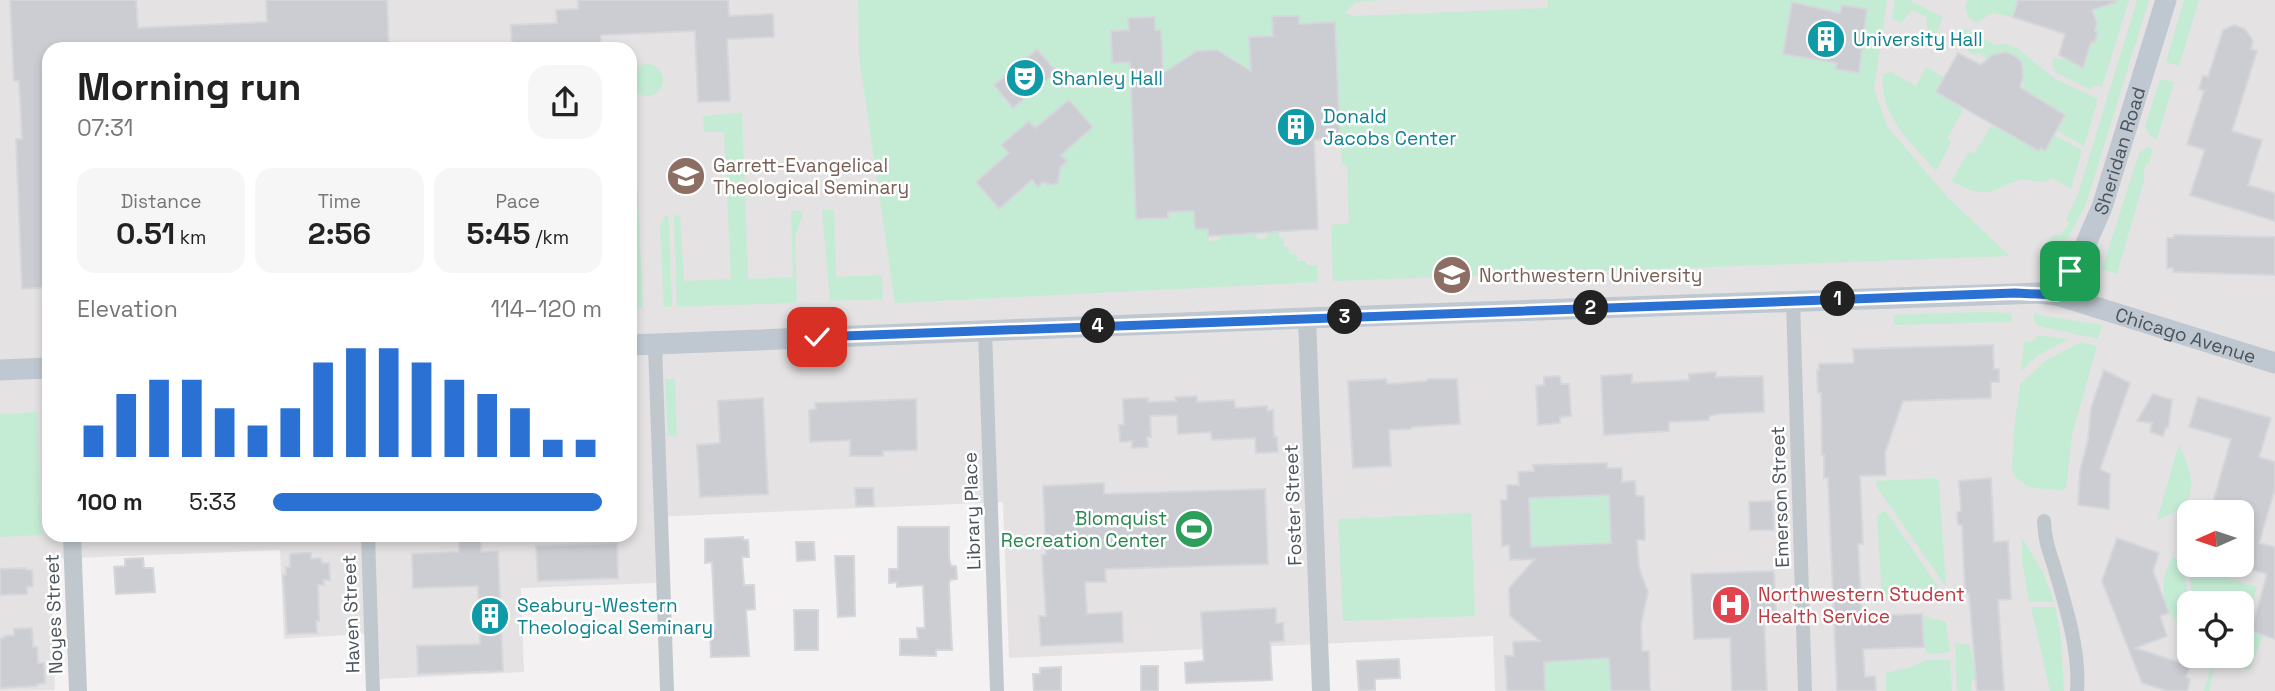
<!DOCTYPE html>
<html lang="en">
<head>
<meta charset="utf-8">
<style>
  :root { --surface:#fff; --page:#f6f6f6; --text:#222; --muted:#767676; --accent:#2b71d3 }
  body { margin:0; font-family:"Space Grotesk",sans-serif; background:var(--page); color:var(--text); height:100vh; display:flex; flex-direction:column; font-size:26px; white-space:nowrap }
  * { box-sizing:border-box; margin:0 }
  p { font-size:23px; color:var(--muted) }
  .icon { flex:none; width:38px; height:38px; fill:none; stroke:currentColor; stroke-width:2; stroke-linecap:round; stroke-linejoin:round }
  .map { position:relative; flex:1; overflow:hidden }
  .details { position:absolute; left:42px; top:42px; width:595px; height:500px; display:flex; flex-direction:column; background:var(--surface); border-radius:21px; box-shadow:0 4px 10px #0003 }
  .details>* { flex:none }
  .needle { width:46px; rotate:267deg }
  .buttons { position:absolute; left:2177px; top:500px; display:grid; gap:14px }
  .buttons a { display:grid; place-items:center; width:77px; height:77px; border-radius:14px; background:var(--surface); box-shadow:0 4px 10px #0003; font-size:35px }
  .pin { position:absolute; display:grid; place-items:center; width:60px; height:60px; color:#fff; margin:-30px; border-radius:14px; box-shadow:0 4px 10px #0006 }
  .km { position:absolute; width:35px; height:35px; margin:-18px; border-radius:50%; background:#222; color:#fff; font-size:19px; line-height:35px; text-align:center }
  .round { display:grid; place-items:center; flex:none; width:74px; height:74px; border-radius:21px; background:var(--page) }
  .summary { display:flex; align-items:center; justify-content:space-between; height:119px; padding:0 35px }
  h1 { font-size:38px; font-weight:600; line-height:52px }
  .figures { display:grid; grid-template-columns:repeat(3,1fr); gap:10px; height:119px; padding:7px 35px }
  .figures div { display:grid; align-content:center; border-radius:18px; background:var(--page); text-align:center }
  .figures b { font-size:30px; font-weight:600 }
  .figures small { font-size:19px; font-weight:400 }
  .figures p { font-size:19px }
  .chart { height:196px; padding:14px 35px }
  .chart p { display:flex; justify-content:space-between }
  .chart svg { width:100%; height:126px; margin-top:7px; stroke:var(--accent); stroke-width:6 }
  ul { padding:0 35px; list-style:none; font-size:23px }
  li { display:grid; grid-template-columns:112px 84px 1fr; align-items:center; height:52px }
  li i { height:18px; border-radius:9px; background:var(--accent) }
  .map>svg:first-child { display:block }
  .education { fill:#e4e2e2; fill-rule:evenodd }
  .green { fill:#c4ecd4 }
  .building { fill:#cbcdd3; stroke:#d5d7db; stroke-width:2; fill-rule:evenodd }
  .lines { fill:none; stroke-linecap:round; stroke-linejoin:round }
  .minor { stroke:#c0c8ce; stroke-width:14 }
  .tertiary { stroke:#c0c8ce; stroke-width:18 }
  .secondary { stroke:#bfc7d0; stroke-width:21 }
  .route-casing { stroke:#fff; stroke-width:14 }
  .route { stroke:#2b71d3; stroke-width:9 }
  .labels { text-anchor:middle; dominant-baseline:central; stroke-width:5; stroke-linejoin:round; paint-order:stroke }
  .culture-label { font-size:19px; fill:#0d838f; stroke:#fff; text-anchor:start }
  .street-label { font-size:19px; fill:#4a545d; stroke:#fff }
  .education-label { font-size:19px; fill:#785e54; stroke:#fff; text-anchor:start }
  .leisure-label { font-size:19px; fill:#27864d; stroke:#fff; text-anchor:end }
  .health-label { font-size:19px; fill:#be3a42; stroke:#fff; text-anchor:start }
</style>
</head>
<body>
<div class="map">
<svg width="2275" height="691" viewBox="0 0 2275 691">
  <rect width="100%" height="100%" fill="#f3f1f1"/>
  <path class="education" d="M0 0H2275V691H1495L1493 636 1009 658 1003 502 654 517 656 583 521 588 524 672 380 679 378 633 284 639 280 550 50 559 55 690 0 691ZM49 49H630V536H49ZM2189 513H2242V565H2189ZM2189 604H2242V656H2189Z"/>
  <path class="green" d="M858 0H1381L1355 2 1345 13 1354 16 1548 8 1547 0H1887L1874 89 1887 126 1948 198 2010 256 1333 281 1331 225 1349 223 1347 165H1342L1335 26 1168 212 1194 211 1195 229H1208L1209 241 1220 240V235L1256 233 1257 239 1267 238V224H1278L1279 238H1284V247H1288L1289 254H1297V261H1306L1307 265H1317L1318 282 895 303 859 56Z
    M1895 0H1909L1943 17 1934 38 1927 34V17L1912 10 1901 23 1892 18Z
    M1968 0H2018L2013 17 1991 13 1977 23 1968 17 1965 5Z
    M2091 0H2129L2102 87 2093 85 2091 90 2057 73 2052 65 2054 58 2063 60 2064 56 2083 67 2091 42 2094 43 2098 32 2095 31 2097 23Z
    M2137 0H2149L2086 204 2068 238 2054 253 2052 251 2045 254 2042 251V247L2054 235H2060L2070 223 2066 220 2078 194Z
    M2184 0H2199L2179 66 2166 62Z
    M1962 29H1966L1995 45 2006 44 2017 48 2055 79 2098 99 2084 146 2056 130 2023 89V67L2017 57 2002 52 1987 58 1978 53 1976 56 1968 51 1972 42 1961 32Z
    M631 80a16 16 0 1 1 32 0a16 16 0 1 1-32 0Z
    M1926 67 1944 77 1936 92 1961 106 1962 112 1947 139 1951 142 1936 171C1911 143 1879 116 1883 74L1891 72 1916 86Z
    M2160 79 2174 82 2157 139 2151 137 2145 127Z
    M742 113 748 279 793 277 791 211H801L803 215 795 236 797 299 795 303 677 307 674 216 680 215 684 281 731 279 724 132H704L703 116Z
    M1992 124 2039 151 2041 148 2045 151 2054 135 2082 150 2071 189 2051 177 2048 181C2038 183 2030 179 2020 180 2005 183 1994 195 1977 192 1969 190 1960 184 1951 182L1969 151 1974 154Z
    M630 138H633L636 158 643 308 632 309Z
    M2148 147 2153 149 2149 163H2146L2143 176 2145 177 2117 274 2102 269 2139 153Z
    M822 210H834L836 277 882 275 883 299 830 301Z
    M665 216H668L669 221 672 307H664L660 224Z
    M1982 312 2011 313 2012 322 1894 325 1893 315Z
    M2034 314 2102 325 2098 339 2039 326 2034 322Z
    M2037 335 2069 339 2037 356 2021 371 2024 342 2035 340Z
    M2081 342 2097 346 2072 435 2066 488 2061 491 2029 487 2016 478 2012 471 2014 429 2020 384 2044 362Z
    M665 379H675L677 435 668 436Z
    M37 412 41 535 0 537V414Z
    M2179 444C2195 481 2202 504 2157 520Z
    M1935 478 1939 481 1946 587 1877 487 1876 481Z
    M1609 495 1611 543 1531 547 1529 498Z
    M1883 511 1888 514 1945 597 1882 598 1877 516Z
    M1471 513 1475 616 1343 621 1338 519Z
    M2022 538 2043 572 2054 602H2029L2022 560Z
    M2174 556C2190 577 2189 607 2189 632 2183 626 2173 619 2168 611 2160 596 2163 569 2174 556Z
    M2189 566 2257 587 2245 626 2263 635 2250 670 2215 662 2209 691H2204L2213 660 2211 656H2242V604H2193Z
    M2031 607H2055L2061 638 2064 691H2050Z
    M1923 616 1946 622 1950 652 1928 654 1924 647Z
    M1955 643 1970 645 1976 680H1972L1971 691H1957Z
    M1609 658 1611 691H1545L1543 662Z
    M1926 660H1950L1952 691H1886V673L1912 667Z"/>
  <path class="building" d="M10 0H136L138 28 267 22 266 0H387L389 49H49V287L22 289 16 139H22L19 81H14Z
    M578 0H728L729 16 773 14 774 37 727 39 730 101 698 102 695 31 601 35V43L512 47 511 25 557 23 556 10 578 9Z
    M2018 0H2116V2L2092 10 2097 23 2095 31 2098 32 2094 43 2091 42 2083 68 2059 55 2065 34 2013 17Z
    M1792 2 1840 13 1842 5 1867 9 1859 73 1836 69 1837 63 1783 54Z
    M1272 16H1299V24L1335 22 1340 139 1314 140 1318 229 1208 236V229H1195L1194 211 1168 212V218L1136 219 1130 62 1112 63 1111 31 1129 30 1128 18 1155 17V30H1161L1163 73 1197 51 1212 50H1217L1251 71 1249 37 1273 36Z
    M2234 25 2245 29 2253 41 2251 49 2257 51 2232 131 2262 140 2248 185 2275 193V221L2190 195 2205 150 2187 144 2204 91 2199 89 2203 76 2208 77 2223 30Z
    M1037 49 1057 72 1013 108 994 85Z
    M2006 52 2017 57 2022 63 2023 77 2020 87 2065 115 2045 151 2041 148 2039 151 1936 92 1958 53 1981 65 1992 55Z
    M1069 100 1093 127 1061 155 1067 161 1060 168 1058 183 1051 185 1043 182 1038 187 1032 180 999 209 976 182 1009 153 1001 145 1029 121 1035 128Z
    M2174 235 2275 237V275L2173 272V268H2167V238H2174Z
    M1993 345 1994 369H1999V382H1991V398L1903 401 1885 453 1886 475 1860 476 1863 544H1858L1862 616 1922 614 1924 647 1863 649 1865 677 1875 676 1876 691H1837L1828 478H1824V455H1822L1821 393H1818L1817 370H1819V364L1854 363 1853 349Z
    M2104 370 2130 383 2100 469 2110 474 2109 509 2078 505 2080 471 2088 440 2091 408Z
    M1716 372V377L1763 376 1764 412 1718 414 1709 416V420L1669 422V431L1604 435 1601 376 1632 374V383L1689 380V374Z
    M1560 376 1561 384H1569L1571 416 1560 417V423L1538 425 1536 386 1544 385V377Z
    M1386 379 1387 384 1427 381V379H1457L1460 424 1412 427 1410 429 1389 430 1391 466 1353 468 1348 381Z
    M2153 394 2172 400 2168 428 2166 427 2163 436 2150 432 2152 423 2137 421Z
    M1197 396V402L1234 400 1235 408 1267 406V411L1273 410 1274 437H1277L1278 452 1256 453 1255 438 1212 440 1211 432 1178 434 1177 415 1150 416 1151 437H1147L1148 447 1132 448V441L1120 442 1119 425H1124L1123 399 1148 398V402L1176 401 1175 397Z
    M2198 397 2271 418 2259 457 2275 462V489L2259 543 2275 547V639L2251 631 2267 574 2242 567V513H2210L2231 439 2189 427Z
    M763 398 768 494 700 497 697 445 720 443 718 401Z
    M916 399 917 450 883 451V456H850V440L810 442 809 410 816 409 815 403Z
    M1607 463V468H1622V482L1635 481 1636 496H1644L1645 540H1637L1639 568 1648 592 1641 624 1642 651H1649L1650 691H1611L1609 658 1544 662 1545 691H1507L1505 656H1514L1513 642 1540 641 1510 616 1509 588 1535 559 1510 560 1509 545 1502 546 1501 500H1507V485H1519L1518 472 1534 471 1533 465ZM1609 495 1611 543 1531 547 1529 498Z
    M1991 478 1994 542 2008 541 2011 599 1998 600 2004 691H1977L1969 594H1965L1962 525H1958L1957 512 1961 511 1959 481Z
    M1104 483V494L1265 489 1268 564 1105 569 1106 582H1085L1087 614 1122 612 1123 642 1041 646 1039 616H1046L1042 555H1046L1043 486Z
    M855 488H873L874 506H856Z
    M1773 501 1774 530H1750L1749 502Z
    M898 527H949V558L951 566H956L957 579 950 580 949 584 952 650H936V656L900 655V639H918L917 628H925L923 585 897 587V582L889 583V569H898Z
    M459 536H481V552L498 551 503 671 418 674 417 646 480 644 478 586 413 588 412 554 459 552Z
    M743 537V540H748L749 557H742L744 585H754L755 609 746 610 749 656 711 657 710 630 715 629 712 562 705 563V539Z
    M2117 538 2159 553 2153 571 2169 613 2160 616 2167 636 2135 648 2190 666 2186 677 2190 680 2187 691H2168L2142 683 2102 581Z
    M796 542H814L815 560 797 561Z
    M617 543 618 578 538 581 536 546Z
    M305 553H311V559L321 558 322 563H329L330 580H323L324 585H318L319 621H316L317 633 287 634 283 575H286V567H290V554Z
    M835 556H854L855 616 838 617Z
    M143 558 144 568H153L155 592 116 594 114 567 125 566V559Z
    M26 568V570H32L33 586 27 587V594L0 595V569Z
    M1774 571 1776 617H1764L1767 691H1732L1730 638 1694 639 1691 574Z
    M1276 608V623H1283L1284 641 1270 642 1272 680 1186 683 1185 663 1204 661 1201 612Z
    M794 610H818V650H795Z
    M32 628 33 647H37L38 663H44L45 683 37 684V686L0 688V639L4 638 5 636 14 635V629Z
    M1399 659 1400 678 1375 679V690L1359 691 1357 661Z
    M1141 666H1158V691H1141Z
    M1061 667V691H1034L1033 674H1040V668Z"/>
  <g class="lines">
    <path class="minor" d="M1793 301 1805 691
      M985 330 997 691
      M655 344 667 691
      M2044 521C2045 544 2050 552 2056 573 2067 610 2080 653 2077 691
      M368 536 373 691"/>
    <path class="tertiary" d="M1307 318 1321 691
      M72 536 78 691"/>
    <g class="secondary">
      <path id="s1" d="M2057 295 2084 248 2102 207 2166 0"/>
      <path id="s2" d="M630 345 1307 318 2038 293 2057 295 2275 363"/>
      <path d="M0 370 49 368"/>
    </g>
  </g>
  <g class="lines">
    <g class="route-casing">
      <path id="route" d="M817 337 2015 293 2057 295 2070 271"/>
    </g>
    <use href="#route" class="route"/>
  </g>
  <defs>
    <g id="building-disc" transform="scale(2.0125)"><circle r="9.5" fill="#0f9aa8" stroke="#fff"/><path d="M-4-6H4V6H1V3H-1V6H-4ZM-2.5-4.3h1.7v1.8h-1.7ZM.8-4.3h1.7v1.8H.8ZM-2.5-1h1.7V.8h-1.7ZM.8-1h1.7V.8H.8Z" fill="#fff"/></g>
    <g id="theatre-disc" transform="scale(2.0125)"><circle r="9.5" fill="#0f9aa8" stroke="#fff"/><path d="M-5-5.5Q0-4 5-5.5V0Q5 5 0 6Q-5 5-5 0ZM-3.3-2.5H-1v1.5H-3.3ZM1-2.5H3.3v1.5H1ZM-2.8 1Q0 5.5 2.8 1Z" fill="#fff"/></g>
    <g id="university-disc" transform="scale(2.0125)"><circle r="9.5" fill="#8d6e63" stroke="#fff"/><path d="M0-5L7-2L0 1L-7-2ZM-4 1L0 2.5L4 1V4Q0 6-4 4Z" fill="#fff"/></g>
    <g id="stadium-disc" transform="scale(2.0125)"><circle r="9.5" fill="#2e9e5b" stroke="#fff"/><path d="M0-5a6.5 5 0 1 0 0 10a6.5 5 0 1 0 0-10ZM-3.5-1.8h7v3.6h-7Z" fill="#fff"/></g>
    <g id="hospital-disc" transform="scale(2.0125)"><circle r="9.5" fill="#e0444e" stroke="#fff"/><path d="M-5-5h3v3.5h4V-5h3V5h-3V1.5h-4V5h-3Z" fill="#fff"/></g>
  </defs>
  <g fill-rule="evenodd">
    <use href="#building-disc" x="1826" y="39"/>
    <use href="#theatre-disc" x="1025" y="78"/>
    <use href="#building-disc" x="1296" y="127"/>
    <use href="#university-disc" x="686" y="176"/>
    <use href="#university-disc" x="1452" y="275"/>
    <use href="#stadium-disc" x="1194" y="529"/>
    <use href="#hospital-disc" x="1731" y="605"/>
    <use href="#building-disc" x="490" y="616"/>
  </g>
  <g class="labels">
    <g class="culture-label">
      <text x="1853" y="39">University Hall</text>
      <text x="1052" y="78">Shanley Hall</text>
      <text x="1323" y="116">Donald<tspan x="1323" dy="22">Jacobs Center</tspan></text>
      <text x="517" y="605">Seabury-Western<tspan x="517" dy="22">Theological Seminary</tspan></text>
    </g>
    <g class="street-label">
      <text stroke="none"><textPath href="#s1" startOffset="158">Sheridan Road</textPath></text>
      <text stroke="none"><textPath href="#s2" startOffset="1563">Chicago Avenue</textPath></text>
      <text transform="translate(1780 497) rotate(-92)">Emerson Street</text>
      <text transform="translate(1293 505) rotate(-92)">Foster Street</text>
      <text transform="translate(972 511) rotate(-92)">Library Place</text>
      <text transform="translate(54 614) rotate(-92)">Noyes Street</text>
      <text transform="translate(351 614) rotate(-92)">Haven Street</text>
    </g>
    <g class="education-label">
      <text x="713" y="165">Garrett-Evangelical<tspan x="713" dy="22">Theological Seminary</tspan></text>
      <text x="1479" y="275">Northwestern University</text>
    </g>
    <g class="leisure-label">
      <text x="1167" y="518">Blomquist<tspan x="1167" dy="22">Recreation Center</tspan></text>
    </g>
    <g class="health-label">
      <text x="1758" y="594">Northwestern Student<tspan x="1758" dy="22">Health Service</tspan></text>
    </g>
  </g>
</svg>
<div class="buttons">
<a><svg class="needle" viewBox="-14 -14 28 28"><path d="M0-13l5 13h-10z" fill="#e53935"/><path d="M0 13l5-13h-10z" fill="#767676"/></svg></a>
<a><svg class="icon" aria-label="locate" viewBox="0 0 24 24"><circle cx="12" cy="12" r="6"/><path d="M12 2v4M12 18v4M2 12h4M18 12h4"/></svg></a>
</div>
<div class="pin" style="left:2070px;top:271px;background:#1e9e55"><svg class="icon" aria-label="arrive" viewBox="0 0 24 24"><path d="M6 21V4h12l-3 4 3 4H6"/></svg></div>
<div class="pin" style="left:817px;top:337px;background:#d93025"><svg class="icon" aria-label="check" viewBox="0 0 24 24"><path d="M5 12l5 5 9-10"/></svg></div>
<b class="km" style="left:1838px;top:299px">1</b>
<b class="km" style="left:1591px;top:308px">2</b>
<b class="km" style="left:1345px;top:317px">3</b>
<b class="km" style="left:1098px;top:326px">4</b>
<section class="details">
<div class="summary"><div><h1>Morning run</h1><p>07:31</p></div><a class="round"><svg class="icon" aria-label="share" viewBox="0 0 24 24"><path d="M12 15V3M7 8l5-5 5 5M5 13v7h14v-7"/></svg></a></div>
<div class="figures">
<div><p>Distance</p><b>0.51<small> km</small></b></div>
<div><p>Time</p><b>2:56</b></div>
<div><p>Pace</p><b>5:45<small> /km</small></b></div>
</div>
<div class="chart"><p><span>Elevation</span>114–120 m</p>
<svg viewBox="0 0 160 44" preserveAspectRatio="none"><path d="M5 44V33M15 44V22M25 44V17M35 44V17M45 44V27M55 44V33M65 44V27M75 44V11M85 44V6M95 44V6M105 44V11M115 44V17M125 44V22M135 44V27M145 44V38M155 44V38"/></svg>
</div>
<ul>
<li><b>100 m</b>5:33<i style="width:100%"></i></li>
</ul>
</section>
</div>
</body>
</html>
